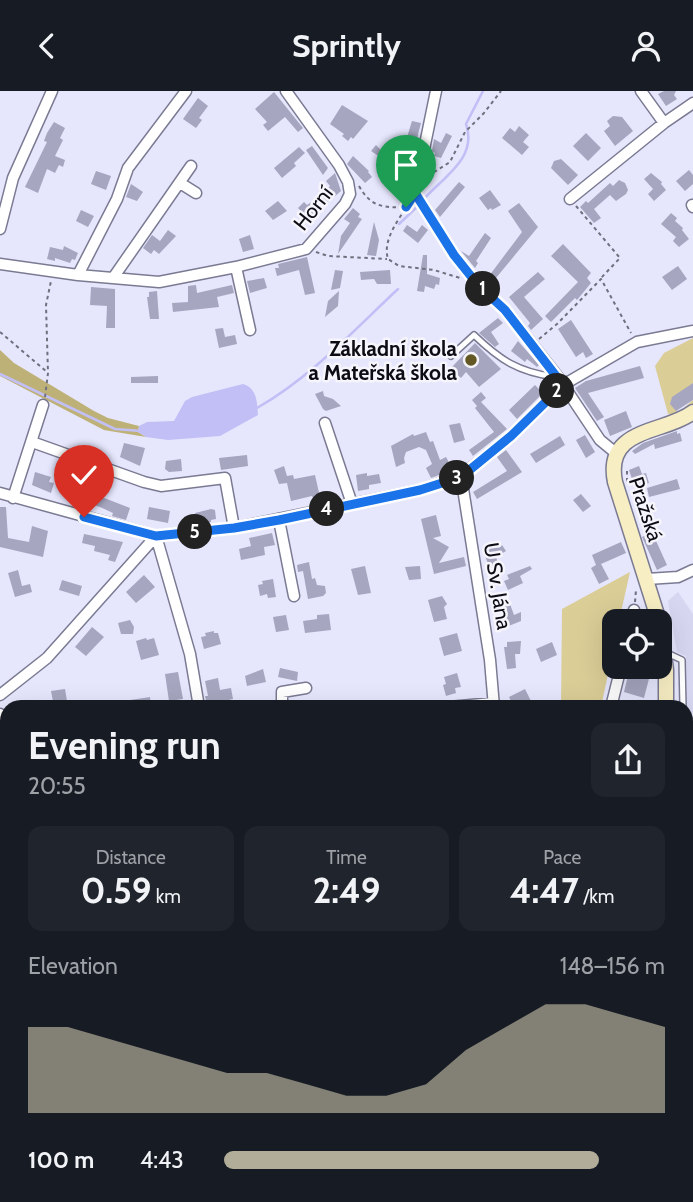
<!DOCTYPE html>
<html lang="en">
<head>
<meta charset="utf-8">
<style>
  :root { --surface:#171b24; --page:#20242c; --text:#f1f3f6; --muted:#9ea1a6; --accent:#b1ad98 }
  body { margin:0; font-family:Cabin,sans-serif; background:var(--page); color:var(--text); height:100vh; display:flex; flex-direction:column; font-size:26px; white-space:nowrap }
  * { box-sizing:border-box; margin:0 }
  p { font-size:23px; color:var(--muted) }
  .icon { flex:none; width:38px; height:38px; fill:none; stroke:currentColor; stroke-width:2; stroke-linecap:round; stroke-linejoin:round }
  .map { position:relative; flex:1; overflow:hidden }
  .side { position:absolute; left:0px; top:609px; width:693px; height:502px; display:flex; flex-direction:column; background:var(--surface); border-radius:21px 21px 0 0; box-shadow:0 7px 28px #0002 }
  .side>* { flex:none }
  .controls { position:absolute; left:602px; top:518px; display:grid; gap:14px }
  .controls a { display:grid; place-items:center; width:70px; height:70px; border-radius:14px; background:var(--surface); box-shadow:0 7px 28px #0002; font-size:35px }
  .pin { position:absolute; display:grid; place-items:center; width:60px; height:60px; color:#fff; margin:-72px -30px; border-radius:50% 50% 50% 0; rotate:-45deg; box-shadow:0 0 7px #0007 }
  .pin .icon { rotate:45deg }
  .km { position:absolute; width:35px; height:35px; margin:-18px; border-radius:50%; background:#222; color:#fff; font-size:19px; line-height:35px; text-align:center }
  .round { display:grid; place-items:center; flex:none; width:74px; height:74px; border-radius:14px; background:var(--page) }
  .head { display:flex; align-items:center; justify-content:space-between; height:119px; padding:0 28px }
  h1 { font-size:38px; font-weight:700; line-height:52px }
  .metrics { display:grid; grid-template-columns:repeat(3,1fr); gap:10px; height:119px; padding:7px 28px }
  .metrics div { display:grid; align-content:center; border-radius:14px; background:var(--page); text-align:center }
  .metrics b { font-size:35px; font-weight:700 }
  .metrics small { font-size:19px; font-weight:400 }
  .metrics p { font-size:19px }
  .chart { height:196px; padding:14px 28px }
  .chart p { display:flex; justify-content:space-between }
  .chart svg { width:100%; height:126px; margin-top:7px; fill:var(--accent); opacity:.7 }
  ul { padding:0 28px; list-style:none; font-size:23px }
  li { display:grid; grid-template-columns:112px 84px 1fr; align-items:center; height:52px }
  li i { height:18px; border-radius:9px; background:var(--accent) }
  header { display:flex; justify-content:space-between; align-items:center; height:91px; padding:0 28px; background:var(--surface); font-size:32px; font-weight:700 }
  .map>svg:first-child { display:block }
  .built { fill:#d7d7f2 }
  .green { fill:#dbcd96 }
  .forest { fill:#beb177 }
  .water { fill:#c1bff6 }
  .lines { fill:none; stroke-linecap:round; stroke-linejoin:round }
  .stream { stroke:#c1bff6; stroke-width:2.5 }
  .building { fill:#a6a6c0 }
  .service-casing { stroke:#7a7a93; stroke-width:8 }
  .minor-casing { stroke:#7a7a93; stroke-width:13 }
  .secondary-casing { stroke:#7a7a93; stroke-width:17 }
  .path { stroke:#71707f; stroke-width:2; stroke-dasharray:3.5 3.5; stroke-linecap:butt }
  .service { stroke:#fff; stroke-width:5 }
  .minor { stroke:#fff; stroke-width:10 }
  .secondary { stroke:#f7eec4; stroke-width:14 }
  .route-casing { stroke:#fff; stroke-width:14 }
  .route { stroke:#1a73e8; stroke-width:9 }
  .poi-dot { fill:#635724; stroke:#f5f5fb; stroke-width:2.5 }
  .labels { text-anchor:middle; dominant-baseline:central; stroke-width:5; stroke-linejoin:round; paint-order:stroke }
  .street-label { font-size:21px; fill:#0d0c15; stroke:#f5f5fb }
  .poi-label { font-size:21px; font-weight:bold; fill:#0d0c15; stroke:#f5f5fb; text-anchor:end }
</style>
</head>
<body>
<header><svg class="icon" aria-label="back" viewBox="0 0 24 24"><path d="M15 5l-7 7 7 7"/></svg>Sprintly<svg class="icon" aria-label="person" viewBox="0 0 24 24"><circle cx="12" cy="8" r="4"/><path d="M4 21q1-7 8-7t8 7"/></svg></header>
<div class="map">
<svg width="693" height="1111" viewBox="0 0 693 1111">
  <rect width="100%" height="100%" fill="#e6e6fd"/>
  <path class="built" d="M678 501 693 523V621L689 623 687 621 686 565 677 561 668 510Z"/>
  <path class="green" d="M693 247V292L670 312 678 322 693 309V314L674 325 668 323 655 275 664 262Z
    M630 481 619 530H614V555L601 616H561L562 518Z
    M0 730 7 733V816L0 813Z"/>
  <path class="forest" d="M0 259 14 272 94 320 108 327 139 335 138 341 146 346 104 339 0 285Z"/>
  <path class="water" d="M243 293C257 297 257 311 258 324L220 345 168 349 146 346 138 341 139 335 147 331 174 330 185 310 192 306Z"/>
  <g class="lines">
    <path class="stream" d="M423 109C443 86 478 67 466 33L483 0
      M399 133 419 114
      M0 283 115 338 141 340
      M257 317C311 286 353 240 398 198
      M0 807 7 810
      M516 1104 518 1111"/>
  </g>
  <path class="building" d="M664 0H676L674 4 677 8 666 15 658 3Z
    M274 1 303 37 298 41 285 26 268 40 263 34 267 31 255 18Z
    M198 7 208 15 199 27 202 29 196 37 183 28Z
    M342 14 368 30 353 48 351 46 348 50 342 45 344 43 330 33Z
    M613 25 622 26 633 40 615 55 604 40 610 35 607 30Z
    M412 30 421 32 414 59 404 56Z
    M54 31 65 37 60 47 63 49 55 65 65 69 63 76 59 74 55 82 47 78 38 102 25 96 47 51 44 50 47 42Z
    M519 35 529 44 523 51 529 56 522 64 502 47 510 37 515 41Z
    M446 42 452 45 441 67 434 65 435 62 432 60 434 48 441 52Z
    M586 42 601 57 588 70 573 55Z
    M387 51 394 57 383 68 371 60 376 54 381 59Z
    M312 55 328 77 323 84 306 59Z
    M299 56 305 62 294 72 296 75 282 87 274 77Z
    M353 65 369 80 368 81 372 86 365 92 347 73Z
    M561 68 578 84 568 94 551 77 554 70Z
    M689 79 693 84V93L685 100 676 90Z
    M96 80 111 85 106 99 91 93Z
    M335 82 341 100 308 128 298 117 304 111 307 114 320 105 330 95 326 90Z
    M651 82 662 91 661 93 666 99 654 110 648 103 653 98 644 88Z
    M619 89 625 92 628 99 626 103 616 110 610 104 594 118 601 127 594 132 580 116 586 110 588 112 610 92 613 95Z
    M459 91 465 96 440 126 435 119Z
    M131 93 143 101 137 110 126 106Z
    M490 99 501 114 492 119 491 117 488 119 479 107Z
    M278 110 287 120 273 129 265 120Z
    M519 112 538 136 491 193 486 189 522 141 508 120Z
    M353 117 360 123 358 126 362 128 338 163 341 145 350 132 344 128Z
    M81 119 94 125 88 136 76 130Z
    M671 122 677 127 675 130 683 137 682 139 689 148 679 156 673 150 676 146 661 133Z
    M374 131 379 149 376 165 367 164Z
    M407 134 417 141 422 134 428 139 418 152 403 140Z
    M168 139 176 145 159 163 154 159 151 163 143 157 152 144 160 150Z
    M485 142 491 147 476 170 478 172 475 177 461 160 469 165Z
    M250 144 254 158 243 161 239 148Z
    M563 153 591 182 587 187 591 192 577 209 575 207 551 231 545 225 578 191 551 165Z
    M64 155 78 162 75 169 72 168 70 172 55 167V170L47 168 50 156 63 159Z
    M423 164H427V183L440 187 439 194 436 193 434 198 425 195 424 201 417 200Z
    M307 166 315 202 305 204 299 179 277 185 275 177H279L278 173Z
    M678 175 687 188 672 199 662 186Z
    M335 179 343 180 340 197 331 199Z
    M390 179 391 193H377L374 188 361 189 360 181Z
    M538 181 545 188 524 206 543 228 531 239 528 235 530 232 509 206Z
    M264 187 267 197 250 202 247 190Z
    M196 194 197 202 232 194 234 202 217 206 219 216 173 221 172 212 188 211V195Z
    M91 196 115 198V237H106L107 215 90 214Z
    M157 200 159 228H150L147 206H149V201Z
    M339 200 338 215 325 226 328 210Z
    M498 227 503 232 491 241 499 253 495 256 479 242Z
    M571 229 593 263 586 267 583 261 576 266 558 238Z
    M223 237 225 246 235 244 237 253 219 257 215 238Z
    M518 250 539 274 537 276 527 268 525 271 511 260Z
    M475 252 501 278 479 296 466 281 461 287 450 278Z
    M640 275 644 287 588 302 604 326 597 330 575 297 586 290Z
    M158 285V292H131V286Z
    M693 292V309L676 320 670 313 672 306Z
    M535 294 543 302 517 328 509 319Z
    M323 300 324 305 333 308 341 315 326 320 323 318 315 303Z
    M481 301 486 307 481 311 507 338 473 365 469 359 494 341 475 317 480 312 477 315 472 309Z
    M626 320 632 336 610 345 604 329Z
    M460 332 465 349 454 352 449 334Z
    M677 340V343L680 342 682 350 655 358 654 353 635 363 632 360 643 352Z
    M426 341 430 351 433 350 440 369 446 366 453 379 431 387 426 377 432 373 426 359 419 356 406 361 404 367 405 372 396 376 391 355 413 343 414 345Z
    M585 344 595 361 586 367 576 349Z
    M560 345 565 354 536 372 530 363Z
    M124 352 145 357 140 375 120 366Z
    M506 359 522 381 477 408 473 401 507 380 497 366Z
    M247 364 248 375 221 379 219 367Z
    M181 368 182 380 169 381 165 378 166 370Z
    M284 375 287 385 293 384 294 388 315 384 320 406 313 407 312 405 291 410 287 392 279 393 274 379Z
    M639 375 642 383 646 382 649 392 635 397 629 379Z
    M35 381 51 386 49 391 54 392 51 402 32 394Z
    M367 382V385L379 383 381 392 369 394V398L358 400 356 384Z
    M677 388 680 398 649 406 647 397Z
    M78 391 93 392 96 397 94 403 130 417 126 429 112 425 113 422 100 416 69 406 73 393 77 394Z
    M581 403 591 415 583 421 573 409Z
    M0 416H6L8 447 29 451 32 435 48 440 43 466 0 456Z
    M149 416 170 420 168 432 147 428Z
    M211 418 215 419 216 428 211 429V431H196L195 422Z
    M436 424 441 445 433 447 449 456 439 472 464 466 466 475 434 483 421 428Z
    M652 441 667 474 657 479 642 446Z
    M272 442 275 454 264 456 265 464 241 469 239 458 251 455 249 447Z
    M84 443 123 451 115 471 108 469 110 464 94 460 95 455 82 452Z
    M621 451 626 462 601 473 609 488 599 493 591 477 596 474 592 464Z
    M496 452 499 456 502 454 506 460 496 466 499 475 491 480 483 460Z
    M309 471 312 488 315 487 317 494 325 495 326 502 323 505 308 508 303 480 298 481 297 474Z
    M365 475 371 502 358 504 351 478Z
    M420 475 421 488 409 489 405 476Z
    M530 475 532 478 520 485 523 492 508 499 504 490 509 488 507 484Z
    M18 479 22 495 30 493 32 501 15 506 8 482Z
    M144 484 155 496 136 512 126 501Z
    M273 488 276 506 268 507 267 503 260 505 258 494 263 493 262 490Z
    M62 489 82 495 79 505 59 499Z
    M442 505 447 513 444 516 447 528 434 531 428 509Z
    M510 513 514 524 521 521V530L506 536 498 517Z
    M329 523 331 539 305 542 303 530 317 528V524Z
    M286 524 289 539 276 541 273 526Z
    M130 529 134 536 133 543H121L118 532Z
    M92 536 104 546 86 565 75 556Z
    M214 540V542H218L221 553 204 558 201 546 206 545 205 542Z
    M457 542 462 560 444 565 439 547Z
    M146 547 147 549 154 547 159 564 141 569 136 550Z
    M521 550 520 563H515L516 577 507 578 504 556H507V551Z
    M552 551 557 564 541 571 536 558Z
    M630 576 651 580 644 607 624 601Z
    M280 577 298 581 297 590 278 586Z
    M263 578 266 591 247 595 245 585Z
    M178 581 183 608 169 610 165 583Z
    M457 582 461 596 455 597 456 602 446 605 443 594 446 593 444 586Z
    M218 587 220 599 231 597 233 608 207 614 205 605H208L205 590Z
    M65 598 68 616H54L51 600Z
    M525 598 534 616H514L509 606Z
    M150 606 151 616H117V611Z"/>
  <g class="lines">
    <g class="service-casing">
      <path id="service" d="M451 265 474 244C500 269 518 281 555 286
        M667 562 682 569 683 616
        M693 631 689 634 693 639
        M686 668 693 665
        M692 698 693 697
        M686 762H693"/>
    </g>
    <g class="minor-casing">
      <path id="minor" d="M436 0 415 102 454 164 478 194 505 219 558 286 600 349 617 363
        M641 0 664 32
        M180 92 196 102
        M570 108 664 32 693 12
        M692 114 693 116
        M0 138 13 87 52 0
        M0 173 78 184 159 191 236 176 306 158 345 113 350 103 348 91 339 74 286 0
        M236 176 250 239
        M78 184 117 108 128 77 186 0
        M113 187 191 75
        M325 332 352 413
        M32 351 144 391 161 395 225 387 234 437
        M461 385 490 569 494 616
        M0 402 156 445 234 437 420 399 461 385 511 345 563 294 637 251 693 240
        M13 407 43 314
        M279 429 294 505
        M647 488 678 486 693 479
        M631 530 634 519
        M0 604 47 567 156 445 190 563 199 616
        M282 616V601L306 597
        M449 616 493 612
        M611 616 621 576
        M0 623 7 637"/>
    </g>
    <g class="secondary-casing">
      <path id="secondary" d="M659 530 615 391C604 336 664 343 693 321
        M660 534 666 579V616
        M559 1111 561 1104"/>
    </g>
    <path class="path" d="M428 85 450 71 465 41 484 22 501 0
      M359 95C371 116 383 117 406 116
      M409 112C399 128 382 149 388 168L399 175 434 179 460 187
      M576 115 620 167 601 187
      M316 161 328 165 387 168
      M0 241 47 281
      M539 248 557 233 601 188 631 242
      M45 306 48 282 46 214 51 190
      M627 380V391
      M635 511 636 499
      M686 682 693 677
      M686 745 692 753
      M686 779 692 772"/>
    <use href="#service" class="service"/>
    <use href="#minor" class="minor"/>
    <use href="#secondary" class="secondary"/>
  </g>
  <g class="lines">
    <g class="route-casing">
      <path id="route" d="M84 426 156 445 234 437 279 429 420 399 461 386 511 345 563 294 505 219 478 194 454 164 415 102 406 116"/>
    </g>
    <use href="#route" class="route"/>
  </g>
  <circle class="poi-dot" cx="471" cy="269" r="7"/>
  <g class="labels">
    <g class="street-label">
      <text transform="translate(313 117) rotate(-52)">Horní</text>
      <text transform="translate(646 418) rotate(72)">Pražská</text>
      <text transform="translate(498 495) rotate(81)">U Sv. Jána</text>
    </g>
    <g class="poi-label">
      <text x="457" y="257">Základní škola<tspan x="457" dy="24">a Mateřská škola</tspan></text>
    </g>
  </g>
</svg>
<div class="controls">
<a><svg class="icon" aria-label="locate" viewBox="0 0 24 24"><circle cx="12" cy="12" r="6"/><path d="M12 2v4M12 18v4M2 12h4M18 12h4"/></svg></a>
</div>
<div class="pin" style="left:406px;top:116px;background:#1e9e55"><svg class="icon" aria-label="arrive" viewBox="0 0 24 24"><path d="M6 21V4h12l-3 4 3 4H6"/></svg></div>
<div class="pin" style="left:84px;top:426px;background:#d93025"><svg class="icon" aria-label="check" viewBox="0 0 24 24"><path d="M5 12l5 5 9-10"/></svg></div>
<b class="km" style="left:483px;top:198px">1</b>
<b class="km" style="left:557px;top:300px">2</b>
<b class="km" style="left:457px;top:387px">3</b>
<b class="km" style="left:327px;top:418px">4</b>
<b class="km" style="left:195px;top:441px">5</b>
<section class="side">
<div class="head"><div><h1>Evening run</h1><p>20:55</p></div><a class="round"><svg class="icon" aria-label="share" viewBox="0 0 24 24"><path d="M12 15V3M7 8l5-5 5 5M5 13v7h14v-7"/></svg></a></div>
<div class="metrics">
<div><p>Distance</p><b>0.59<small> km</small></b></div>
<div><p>Time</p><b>2:49</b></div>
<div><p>Pace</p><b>4:47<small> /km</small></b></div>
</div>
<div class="chart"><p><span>Elevation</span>148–156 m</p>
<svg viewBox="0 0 160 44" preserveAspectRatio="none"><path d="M0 44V14L10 14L20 18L30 22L40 26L50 30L60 30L70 34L80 38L90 38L100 34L110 22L120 14L130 6L140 6L150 10L160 14V44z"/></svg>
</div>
<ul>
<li><b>100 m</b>4:43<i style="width:85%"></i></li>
</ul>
</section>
</div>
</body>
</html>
